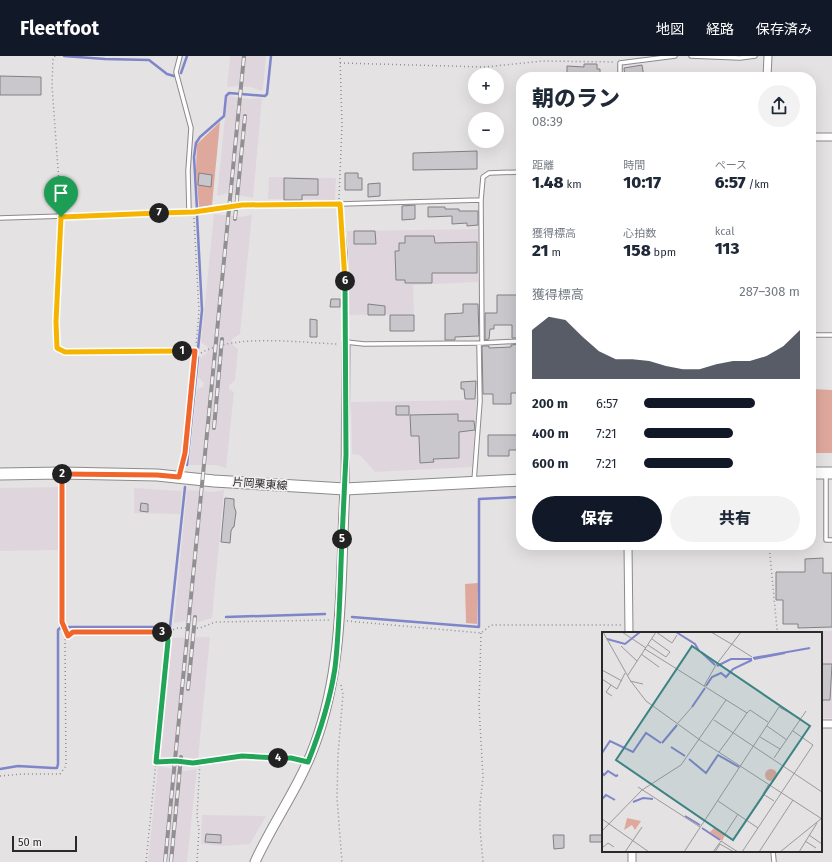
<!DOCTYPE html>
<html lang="ja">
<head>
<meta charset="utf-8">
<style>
  :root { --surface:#fff; --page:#f2f2f3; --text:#1f2937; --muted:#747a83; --accent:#111827 }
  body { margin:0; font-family:"Fira Sans","Noto Sans JP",sans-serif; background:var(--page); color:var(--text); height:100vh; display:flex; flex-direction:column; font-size:15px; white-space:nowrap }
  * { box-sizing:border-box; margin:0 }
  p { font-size:13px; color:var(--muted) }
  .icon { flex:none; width:22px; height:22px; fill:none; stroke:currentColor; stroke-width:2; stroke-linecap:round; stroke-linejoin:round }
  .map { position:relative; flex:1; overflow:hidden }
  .sheet { position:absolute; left:516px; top:16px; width:300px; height:478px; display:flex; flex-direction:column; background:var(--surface); border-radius:16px; box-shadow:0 4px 16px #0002 }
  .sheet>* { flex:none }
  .buttons { position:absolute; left:468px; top:12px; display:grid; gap:8px }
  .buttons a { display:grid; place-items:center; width:36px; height:36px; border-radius:50%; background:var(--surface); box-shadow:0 4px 16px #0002; font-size:20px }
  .scale { position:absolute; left:12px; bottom:10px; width:65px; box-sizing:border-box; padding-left:4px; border:2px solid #2b2a2b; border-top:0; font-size:11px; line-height:14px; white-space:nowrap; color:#2b2a2b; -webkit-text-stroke:3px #f2eff1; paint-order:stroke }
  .pin { position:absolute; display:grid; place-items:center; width:34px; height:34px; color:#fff; margin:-41px -17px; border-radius:50% 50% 50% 0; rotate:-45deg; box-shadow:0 0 4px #0007 }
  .pin .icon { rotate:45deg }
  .km { position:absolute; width:20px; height:20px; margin:-10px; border-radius:50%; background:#222; color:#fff; font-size:11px; line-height:20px; text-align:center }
  .round { display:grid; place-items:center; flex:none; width:42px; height:42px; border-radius:21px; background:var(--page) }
  .overview { display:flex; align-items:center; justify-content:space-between; height:68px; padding:0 16px }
  h1 { font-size:22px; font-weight:800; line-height:30px }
  .metrics { display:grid; grid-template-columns:repeat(3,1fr); gap:6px; height:68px; padding:4px 16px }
  .metrics div { display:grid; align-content:center }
  .metrics b { font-size:17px; font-weight:800 }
  .metrics small { font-size:11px; font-weight:400 }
  .metrics p { font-size:11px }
  .chart { height:112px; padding:8px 16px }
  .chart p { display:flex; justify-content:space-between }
  .chart svg { width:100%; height:72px; margin-top:4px; fill:var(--accent); opacity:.7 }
  .button { display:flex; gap:8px; margin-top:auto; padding:8px 16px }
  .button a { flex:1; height:46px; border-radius:24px; background:var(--accent); color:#fff; font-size:16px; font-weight:800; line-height:46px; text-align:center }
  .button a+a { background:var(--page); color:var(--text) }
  ul { padding:0 16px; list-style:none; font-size:13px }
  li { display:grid; grid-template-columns:64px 48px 1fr; align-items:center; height:30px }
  li i { height:10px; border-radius:5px; background:var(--accent) }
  header { display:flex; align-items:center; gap:24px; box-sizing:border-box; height:56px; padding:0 20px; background:var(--accent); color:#fff }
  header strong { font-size:19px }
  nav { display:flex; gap:22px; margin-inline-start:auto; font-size:14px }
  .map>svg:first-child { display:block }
  .built { fill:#dfd6dd }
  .green { fill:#dfa89d }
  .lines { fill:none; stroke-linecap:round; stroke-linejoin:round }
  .stream { stroke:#7e85c8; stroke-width:2.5 }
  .building { fill:#c9c7cb; stroke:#818082 }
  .service-casing { stroke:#8c8a8c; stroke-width:5.5 }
  .minor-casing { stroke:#8c8a8c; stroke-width:9 }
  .tertiary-casing { stroke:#8c8a8c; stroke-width:11 }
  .secondary-casing { stroke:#8c8a8c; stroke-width:13 }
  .path { stroke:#8f8d8f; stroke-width:1.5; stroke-dasharray:1 3; stroke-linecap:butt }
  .service { stroke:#fff; stroke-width:3.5 }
  .minor { stroke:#fff; stroke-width:7 }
  .tertiary { stroke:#fff; stroke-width:9 }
  .secondary { stroke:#fff; stroke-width:11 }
  .rail-casing { stroke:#918f91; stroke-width:4 }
  .rail { stroke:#f2eff1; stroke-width:2.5; stroke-dasharray:8; stroke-linecap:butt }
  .split-1-casing { stroke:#fff; stroke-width:8 }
  .split-2-casing { stroke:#fff; stroke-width:8 }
  .split-3-casing { stroke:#fff; stroke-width:8 }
  .split-4-casing { stroke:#fff; stroke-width:8 }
  .split-5-casing { stroke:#fff; stroke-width:8 }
  .split-6-casing { stroke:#fff; stroke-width:8 }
  .split-7-casing { stroke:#fff; stroke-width:8 }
  .split-8-casing { stroke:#fff; stroke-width:8 }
  .split-1 { stroke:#f5b400; stroke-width:5 }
  .split-2 { stroke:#f0652b; stroke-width:5 }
  .split-3 { stroke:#f0652b; stroke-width:5 }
  .split-4 { stroke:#22a559; stroke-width:5 }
  .split-5 { stroke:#22a559; stroke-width:5 }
  .split-6 { stroke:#22a559; stroke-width:5 }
  .split-7 { stroke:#f5b400; stroke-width:5 }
  .split-8 { stroke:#f5b400; stroke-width:5 }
  .labels { text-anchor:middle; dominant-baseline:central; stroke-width:3.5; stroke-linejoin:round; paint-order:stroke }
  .street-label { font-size:11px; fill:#2b2a2b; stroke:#f2eff1 }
  .inset-river { fill:none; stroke:#7e85c8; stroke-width:2 }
  .inset-road { fill:none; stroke:#9b989a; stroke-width:1 }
  .view { fill:#3c8483; fill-opacity:0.15; stroke:#3c8483; stroke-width:2 }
  .inset-edge { fill:none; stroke:#2b2a2b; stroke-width:2 }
</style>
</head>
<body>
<header>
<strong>Fleetfoot</strong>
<nav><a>地図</a><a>経路</a><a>保存済み</a></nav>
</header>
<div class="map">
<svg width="832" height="806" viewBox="0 0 832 806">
  <rect width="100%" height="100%" fill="#e5e2e4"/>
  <path class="built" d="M230 0H266L263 33 261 35 251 31 238 30 227 31Z
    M230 39 237 42 250 43 262 42 253 142 228 137 217 140 227 41Z
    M269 121 336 122 335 144 268 143Z
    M214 158 239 161 252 159 240 278 232 283V288L238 293 235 325 229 329V333L234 336 226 412 215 409H189L197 333 203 331 204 327 198 321 200 302 207 297 208 291 201 286Z
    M478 173V226L413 229 414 258 349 259V204L347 175Z
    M477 344 472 411 375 416 360 399 352 398 351 346Z
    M60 431 59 494 0 495V432Z
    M134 432 182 435 180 458 134 457Z
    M187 434 213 436 224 434 212 562 199 566 186 565 174 567Z
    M777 575H832V662H821V577H777Z
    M210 581 198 704 186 701 159 702 171 582Z
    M158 710 185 715 197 713 187 806H148Z
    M202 759 266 760 250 788 223 790 201 788Z"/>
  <path class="green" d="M220 66 212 149 199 151 196 114 197 88Z
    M811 333 832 334V397H811Z
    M478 527 477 568 466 567 465 528Z"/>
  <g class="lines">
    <path class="stream" d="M64 0 105 3 149 4 167 18 174 20
      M181 17 187 0
      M197 153 194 101 196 87 200 81 224 60 226 40 229 37 265 40 267 38 271 0
      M197 159 202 254 198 293
      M187 409 198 301
      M226 561 325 558
      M352 561 479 571V443L521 441
      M170 571 185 431
      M0 713 18 710 53 712H57L58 708V574L61 571H164"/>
  </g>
  <path class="building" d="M584 8H597V13H600V21H567V10L584 11Z
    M642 9 644 21H625L624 12Z
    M0 20 41 21V39H0Z
    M477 95V113L413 114V97Z
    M199 117 212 119 211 131 198 129Z
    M345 117H358V122H362V134H345Z
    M284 122 318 123V139H302V144H284Z
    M380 127V140L368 141V128Z
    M415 149V163L402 164V150Z
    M428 151H445V153H459V155H478V169L467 170V167L452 168V160L428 161Z
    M354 175H375L376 188H354Z
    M405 180H434L435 187 477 186V217H432V227H405V224H396L395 195H399V187H405Z
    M497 239H521V282H512V269H494V273H490L489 283 485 284V257H497Z
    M331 243H340V251H330Z
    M368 248 385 250V259H368Z
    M463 248H478L479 280 455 281V284H445V258L463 257Z
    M390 259H414V275H390Z
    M310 263 317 264V281H310Z
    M521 288V337H511V348H493V338H483L482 290H489V292L511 291V289Z
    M476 325 475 343H465L464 333H461V326Z
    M396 350H409V359H396Z
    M458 358V365H474L475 374 459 376V402L433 403 434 406 420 407 419 380H411L410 359Z
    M488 379H519V394H509V400H488Z
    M225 442 234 443V450L236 456 234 471H233L231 475 230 487 221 486Z
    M141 447 148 448V456L140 455Z
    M823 502V517H832V571L798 572V568H783V544H776V516H805V503Z
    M821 608H832L830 644H821Z
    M206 778 221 779V787L205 786Z
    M553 779H564V792L554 793Z
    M590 779H603V786H590Z"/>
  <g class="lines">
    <g class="service-casing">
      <path id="service" d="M180 0 176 16 191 72 188 115 189 156
        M691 0 740 2 755 0
        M620 21V7L675 0
        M481 144 482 287
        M340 148 345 197 346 286 364 288 482 287 521 285
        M0 162 194 156 242 149 340 148 481 144 483 121 489 117 521 116
        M811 279H832
        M826 419V484H832
        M179 420 185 397 195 295
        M474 425 480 345 479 287
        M773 795 774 806"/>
    </g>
    <g class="minor-casing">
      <path id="minor" d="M767 21 768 0
        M811 81H832
        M345 433 346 286
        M628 489 629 577
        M821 668H832
        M632 795V806"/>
    </g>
    <g class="tertiary-casing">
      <path id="tertiary" d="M255 806C273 766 300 730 315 688 345 607 340 518 345 433"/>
    </g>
    <g class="secondary-casing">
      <path id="secondary" d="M811 417H832
        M0 418 62 417 157 419 214 425 345 433 521 424"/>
    </g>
    <path class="path" d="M55 0 53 3 52 30 61 154
      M340 7 485 11 543 5 614 6
      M339 143 342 69 340 0
      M194 162 199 255 196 290
      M61 166 56 266 57 292 65 296 144 294 189 295
      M201 297C237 277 298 287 339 288
      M62 427V566L68 580
      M769 489 777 573 773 577
      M347 565 481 577 491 569H622
      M481 577 479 650 483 721 480 749V773L483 806
      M341 629 343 638 338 699 337 742 342 806
      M156 706 193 707 243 700 291 702 299 704
      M0 720 23 718H60L66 710 65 584 73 576H167L178 572H200L215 566 331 564
      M146 806 168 585 167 577
      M197 806 199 773 197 760 200 706"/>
    <use href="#service" class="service"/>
    <use href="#minor" class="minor"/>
    <use href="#tertiary" class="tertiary"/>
    <use href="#secondary" class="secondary"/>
    <g class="rail-casing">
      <path id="rail" d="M235 163 245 60
        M214 372 222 283
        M188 633 195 561
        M165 806 244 0
        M171 806 181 701"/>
    </g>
    <use href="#rail" class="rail"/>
  </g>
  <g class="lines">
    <g class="split-1-casing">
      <path id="split-1" d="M61 161 56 266 57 292 65 296 182 295"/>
    </g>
    <g class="split-2-casing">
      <path id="split-2" d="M62 418 157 419 179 421 185 397 195 295H182"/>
    </g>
    <g class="split-3-casing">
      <path id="split-3" d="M62 418V566L68 580 73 576H162"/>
    </g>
    <g class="split-4-casing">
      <path id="split-4" d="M162 576H167L168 585 156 706 176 705 193 707 242 700 278 702"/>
    </g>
    <g class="split-5-casing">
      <path id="split-5" d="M278 702H291L308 706C320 676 330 644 335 612 340 569 340 526 342 483"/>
    </g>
    <g class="split-6-casing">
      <path id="split-6" d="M342 483 346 399 345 225"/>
    </g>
    <g class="split-7-casing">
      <path id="split-7" d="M159 157 194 156 242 149 340 148 345 225"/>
    </g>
    <g class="split-8-casing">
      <path id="split-8" d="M61 161 159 157"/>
    </g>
    <use href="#split-1" class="split-1"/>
    <use href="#split-2" class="split-2"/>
    <use href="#split-3" class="split-3"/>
    <use href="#split-4" class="split-4"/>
    <use href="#split-5" class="split-5"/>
    <use href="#split-6" class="split-6"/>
    <use href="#split-7" class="split-7"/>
    <use href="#split-8" class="split-8"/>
  </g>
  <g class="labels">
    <g class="street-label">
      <text transform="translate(260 428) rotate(4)">片岡栗東線</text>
    </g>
  </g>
  <g transform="translate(602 576)">
    <rect width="220" height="220" fill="#e5e2e4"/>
    <path d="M163 143a6 6 0 1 1 12 0a6 6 0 1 1-12 0ZM25 186 39 189 33 198 30 193 22 198ZM112 196 123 203 120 209 108 200Z" fill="#dfa89d"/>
    <path class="inset-river" d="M74 0 93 12 97 19M5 7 23 12 38 0M99 20 113 33M151 26 208 16M152 27 183 21M115 34 129 27H150M104 54 110 45 119 41 124 45 131 37 150 28M90 75 103 56M60 111 75 93M69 115 83 124M0 121 8 109 31 120 44 101 59 111M87 127 104 141 116 123 137 135M0 141 2 143 6 139 14 144 16 143M0 167 4 163 13 168M31 170 41 166 51 167M83 184 98 193M100 196 118 208"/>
    <path class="inset-road" d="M1 0 28 48 44 69 98 108 220 187M20 0 44 16M54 0 70 11 75 3M109 0 131 13M46 13 64 25 68 20 50 7M131 13 150 25M19 14 35 29M43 17 145 81 148 78 166 90M39 22 57 35M0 38 20 49M26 43 54 0M0 47 15 57 23 41M28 49 41 52M9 53 4 60 10 64M102 54 114 33 139 0M112 88 220 160M76 91 90 75M165 94 185 108M131 101 145 81M158 105 178 117M117 120 131 101M172 126 204 79M167 152 161 162 172 169M36 155 98 195M116 169 156 196M0 187 47 220M0 199 40 158 79 133 124 68M123 202 136 182M207 203 220 212M203 209 214 216M0 216 6 211 12 215M23 220 40 195M82 220 177 75 199 87M111 220 119 209 136 220M113 220 118 212 132 220M140 220 211 113 191 99M157 220 191 168M178 220 220 186M197 220 215 191"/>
    <path class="view" d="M90 14 208 94 131 208 14 128Z"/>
    <rect width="220" height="220" class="inset-edge"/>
  </g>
</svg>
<div class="buttons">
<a>+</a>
<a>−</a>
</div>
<div class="scale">50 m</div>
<div class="pin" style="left:61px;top:161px;background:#1e9e55"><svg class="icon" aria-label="arrive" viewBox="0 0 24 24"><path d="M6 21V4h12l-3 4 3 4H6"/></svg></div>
<b class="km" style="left:182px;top:295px">1</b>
<b class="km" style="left:62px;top:418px">2</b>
<b class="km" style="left:162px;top:576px">3</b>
<b class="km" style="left:278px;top:702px">4</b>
<b class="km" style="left:342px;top:483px">5</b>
<b class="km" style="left:345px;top:225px">6</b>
<b class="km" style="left:159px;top:157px">7</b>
<section class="sheet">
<div class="overview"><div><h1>朝のラン</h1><p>08:39</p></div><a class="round"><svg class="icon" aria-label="share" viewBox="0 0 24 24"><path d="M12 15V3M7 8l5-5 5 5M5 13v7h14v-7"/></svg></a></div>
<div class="metrics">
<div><p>距離</p><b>1.48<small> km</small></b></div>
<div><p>時間</p><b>10:17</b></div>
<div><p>ペース</p><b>6:57<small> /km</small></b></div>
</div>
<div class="metrics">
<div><p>獲得標高</p><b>21<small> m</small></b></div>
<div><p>心拍数</p><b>158<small> bpm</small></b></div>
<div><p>kcal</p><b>113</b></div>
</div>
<div class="chart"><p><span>獲得標高</span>287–308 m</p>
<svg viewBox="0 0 160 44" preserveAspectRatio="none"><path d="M0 44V14L10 6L20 8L30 18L40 27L50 32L60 32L70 33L80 36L90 38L100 38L110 35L120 33L130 33L140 30L150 24L160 14V44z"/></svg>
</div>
<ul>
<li><b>200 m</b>6:57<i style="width:71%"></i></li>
<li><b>400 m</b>7:21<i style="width:57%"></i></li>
<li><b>600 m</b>7:21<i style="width:57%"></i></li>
</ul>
<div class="button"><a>保存</a><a>共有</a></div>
</section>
</div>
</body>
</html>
